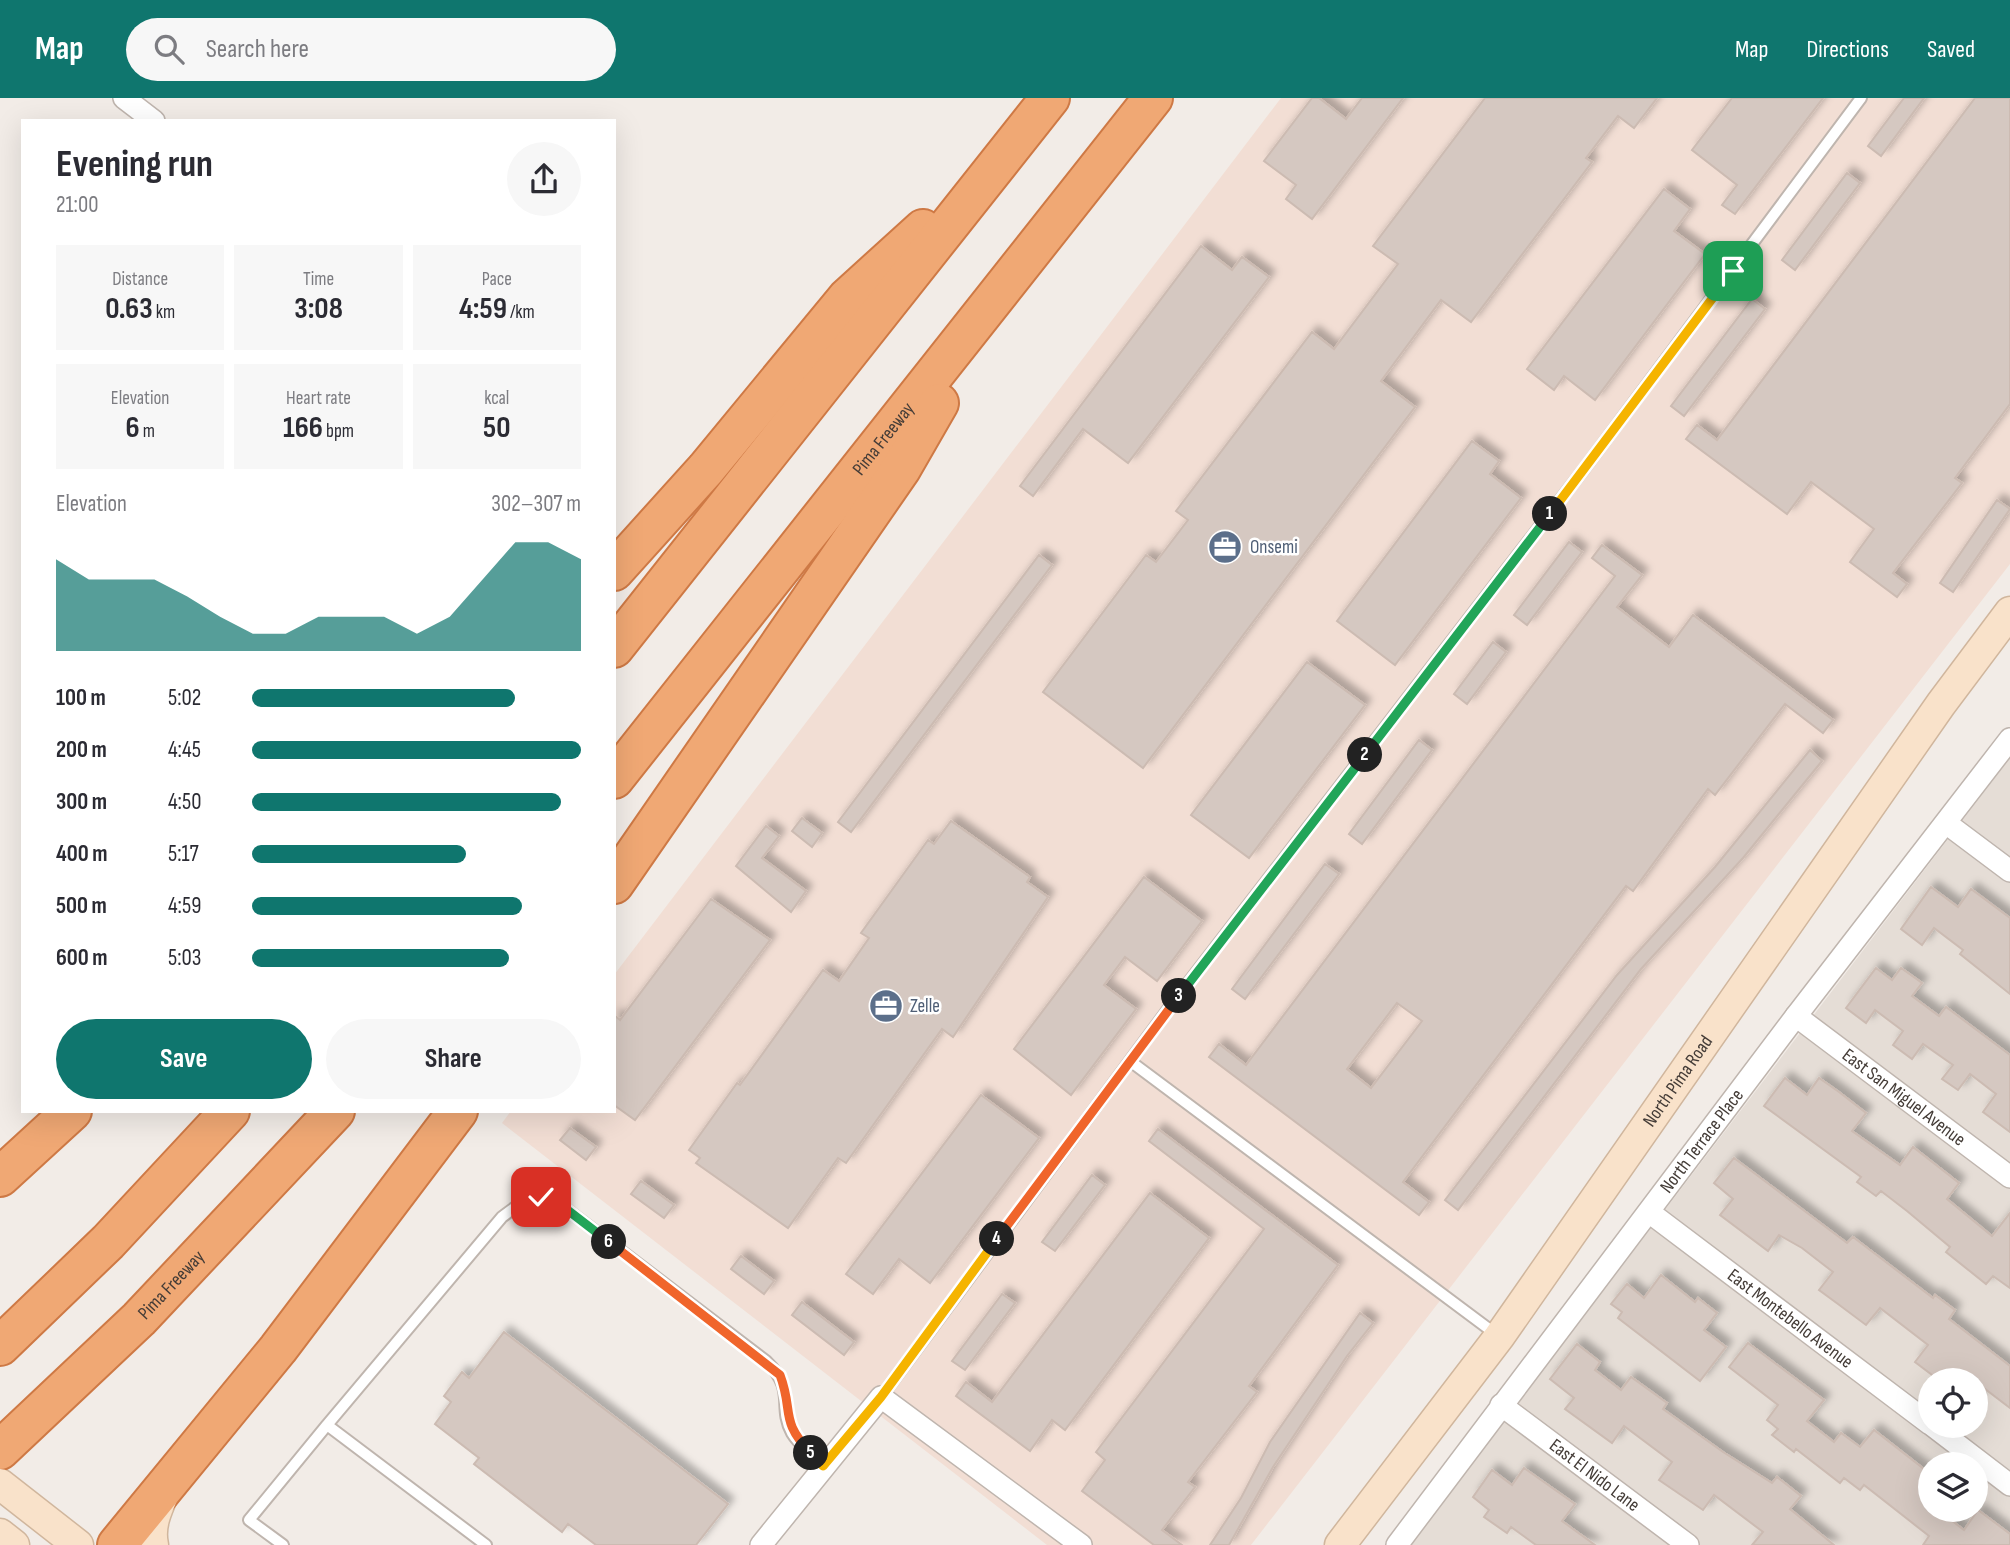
<!DOCTYPE html>
<html lang="en">
<head>
<meta charset="utf-8">
<style>
  :root { --surface:#fff; --page:#f7f7f7; --text:#2b2b33; --muted:#7c7c81; --accent:#0f766e }
  body { margin:0; font-family:"Sofia Sans Condensed",sans-serif; background:var(--page); color:var(--text); height:100vh; display:flex; flex-direction:column; font-size:26px; white-space:nowrap }
  * { box-sizing:border-box; margin:0 }
  p { font-size:23px; color:var(--muted) }
  .icon { flex:none; width:38px; height:38px; fill:none; stroke:currentColor; stroke-width:2; stroke-linecap:round; stroke-linejoin:round }
  .map { position:relative; flex:1; overflow:hidden }
  .panel { position:absolute; left:21px; top:21px; width:595px; height:994px; display:flex; flex-direction:column; background:var(--surface); border-radius:0px; box-shadow:0 7px 28px #0002 }
  .panel>* { flex:none }
  .tools { position:absolute; left:1918px; top:1270px; display:grid; gap:14px }
  .tools a { display:grid; place-items:center; width:70px; height:70px; border-radius:50%; background:var(--surface); box-shadow:0 7px 28px #0002; font-size:35px }
  .pin { position:absolute; display:grid; place-items:center; width:60px; height:60px; color:#fff; margin:-30px; border-radius:14px; box-shadow:0 4px 10px #0006 }
  .km { position:absolute; width:35px; height:35px; margin:-18px; border-radius:50%; background:#222; color:#fff; font-size:19px; line-height:35px; text-align:center }
  .round { display:grid; place-items:center; flex:none; width:74px; height:74px; border-radius:37px; background:var(--page) }
  .overview { display:flex; align-items:center; justify-content:space-between; height:119px; padding:0 35px }
  h1 { font-size:38px; font-weight:700; line-height:52px }
  .stats { display:grid; grid-template-columns:repeat(3,1fr); gap:10px; height:119px; padding:7px 35px }
  .stats div { display:grid; align-content:center; border-radius:0px; background:var(--page); text-align:center }
  .stats b { font-size:30px; font-weight:700 }
  .stats small { font-size:19px; font-weight:400 }
  .stats p { font-size:19px }
  .chart { height:196px; padding:14px 35px }
  .chart p { display:flex; justify-content:space-between }
  .chart svg { width:100%; height:126px; margin-top:7px; fill:var(--accent); opacity:.7 }
  .primary-button { display:flex; gap:14px; margin-top:auto; padding:14px 35px }
  .primary-button a { flex:1; height:80px; border-radius:42px; background:var(--accent); color:#fff; font-size:28px; font-weight:700; line-height:80px; text-align:center }
  .primary-button a+a { background:var(--page); color:var(--text) }
  ul { padding:0 35px; list-style:none; font-size:23px }
  li { display:grid; grid-template-columns:112px 84px 1fr; align-items:center; height:52px }
  li i { height:18px; border-radius:9px; background:var(--accent) }
  header { display:flex; align-items:center; gap:42px; box-sizing:border-box; height:98px; padding:0 35px; background:var(--accent); color:#fff }
  header strong { font-size:33px }
  nav { display:flex; gap:38px; margin-inline-start:auto; font-size:24px }
  .search { width:490px; height:63px; background:var(--page); display:flex; align-items:center; gap:18px; box-sizing:border-box; padding:0 24px; border-radius:38px; color:var(--muted); font-size:26px }
  .map>svg:first-child { display:block }
  .residential { fill:#e5ddd6; fill-rule:evenodd }
  .commercial { fill:#f2ded4 }
  .building { fill:#d5c8c1; stroke:#ccbbb2; stroke-width:2; fill-rule:evenodd; filter:url(#shadow) }
  .lines { fill:none; stroke-linecap:round; stroke-linejoin:round }
  .service-casing { stroke:#bfb5ae; stroke-width:14 }
  .minor-casing { stroke:#bfb5ae; stroke-width:24 }
  .secondary-casing { stroke:#d0b69d; stroke-width:33 }
  .motorway-casing { stroke:#ce7945; stroke-width:42 }
  .service { stroke:#fff; stroke-width:10 }
  .minor { stroke:#fff; stroke-width:21 }
  .secondary { stroke:#f9e2ca; stroke-width:30 }
  .motorway { stroke:#f0a874; stroke-width:38 }
  .split-1-casing { stroke:#fff; stroke-width:14 }
  .split-2-casing { stroke:#fff; stroke-width:14 }
  .split-3-casing { stroke:#fff; stroke-width:14 }
  .split-4-casing { stroke:#fff; stroke-width:14 }
  .split-5-casing { stroke:#fff; stroke-width:14 }
  .split-6-casing { stroke:#fff; stroke-width:14 }
  .split-7-casing { stroke:#fff; stroke-width:14 }
  .split-1 { stroke:#f5b400; stroke-width:9 }
  .split-2 { stroke:#22a559; stroke-width:9 }
  .split-3 { stroke:#22a559; stroke-width:9 }
  .split-4 { stroke:#f0652b; stroke-width:9 }
  .split-5 { stroke:#f5b400; stroke-width:9 }
  .split-6 { stroke:#f0652b; stroke-width:9 }
  .split-7 { stroke:#22a559; stroke-width:9 }
  .labels { text-anchor:middle; dominant-baseline:central; stroke-width:5; stroke-linejoin:round; paint-order:stroke }
  .street-label { font-size:19px; fill:#443c37; stroke:#fff }
  .service-label { font-size:19px; fill:#4e5e75; stroke:#fff; text-anchor:start }
</style>
</head>
<body>
<header>
<strong>Map</strong>
<div class="search"><svg class="icon" aria-label="search" viewBox="0 0 24 24"><circle cx="10" cy="10" r="6"/><path d="M15 15l6 6"/></svg>Search here</div>
<nav><a>Map</a><a>Directions</a><a>Saved</a></nav>
</header>
<div class="map">
<svg width="2010" height="1447" viewBox="0 0 2010 1447">
  <defs>
    <filter id="shadow"><feDropShadow dx="6" dy="-6" stdDeviation="3.5" flood-color="#0004"/></filter>
  </defs>
  <rect width="100%" height="100%" fill="#f2ece7"/>
  <path class="residential" d="M2010 660V1447H1409ZM1930 1283H1976V1328H1930ZM1930 1367H1976V1412H1930Z"/>
  <path class="commercial" d="M1281 0H2010V466L1251 1447H1047L502 1025 511 1013H614V877Z"/>
  <path class="building" d="M1312 0H1319L1346 21 1362 0H1403L1312 121 1286 101 1296 87 1264 63Z
    M1485 0H1657L1634 30 1618 18 1586 60 1592 64 1471 224 1441 202 1381 283 1415 309 1143 670 1043 594 1146 457 1156 464 1188 422 1176 413 1312 234 1334 251 1398 166 1373 148Z
    M1732 0H1823L1735 116 1722 107 1737 87 1692 52Z
    M1904 0H1924L1881 58 1868 48Z
    M1975 0H2010V306L1955 380 1962 385 1893 475 1907 486 1897 499 1850 464 1874 431 1811 384 1787 416 1686 341 1697 327 1717 342Z
    M1847 75 1860 85 1795 172 1782 162Z
    M1664 91 1690 111 1674 133 1705 156 1595 302 1564 278 1554 292 1527 271Z
    M1201 148 1232 172 1242 159 1269 179 1128 365 1083 331 1033 398 1020 388Z
    M1752 201 1765 211 1684 318 1671 308Z
    M1472 343 1499 363 1490 376 1521 400 1395 567 1337 523Z
    M1997 402 2010 411 1953 494 1940 485Z
    M1569 444 1582 454 1527 527 1514 517Z
    M1602 447 1642 477 1617 509 1669 549 1693 517 1833 622 1823 635 1785 606 1715 697 1708 691 1633 793 1626 788 1403 1084 1429 1104 1419 1117 1209 959 1219 946 1246 967 1615 478 1592 460ZM1397 905 1422 923 1371 990 1347 971Z
    M1039 457 1052 467 851 734 838 724Z
    M1493 544 1506 554 1467 606 1454 596Z
    M1307 564 1365 607 1249 760 1191 717Z
    M1419 642 1432 652 1362 746 1349 736Z
    M1810 652 1822 663 1743 760 1641 871 1458 1112 1445 1102 1617 877 1715 769Z
    M802 720 822 735 812 749 792 733Z
    M951 723 1030 779 1027 784 1048 799 953 939 942 931 846 1065 838 1060 788 1130 696 1065 700 1060 689 1052 737 985 740 987 823 872 839 883 869 840 861 835 928 742 934 746Z
    M766 728 779 738 762 760 806 793 791 814 736 768Z
    M1325 766 1339 776 1245 901 1232 891Z
    M1144 779 1202 823 1157 883 1125 859 1104 887 1136 911 1071 997 1014 951Z
    M1931 789 1958 809 1971 791 2010 820V896L1960 856 1963 852 1934 830 1922 847 1901 831Z
    M711 801 770 842 635 1022 614 1007V917L620 922Z
    M1876 870 1892 882 1901 870 1922 885 1912 898 1939 918 1946 909 2010 957V1034L1983 1014 1996 996 1970 976 1958 992 1942 981 1953 967 1923 946 1912 961 1893 947 1903 933 1875 912 1866 925 1846 910Z
    M1785 980 1807 997 1819 980 1839 994 1866 1015 1852 1033 1900 1067 1913 1049 1959 1085 1947 1101 1992 1138 2010 1115V1190L1993 1178 1986 1186 1946 1154 1950 1149 1907 1113 1881 1093 1876 1098 1857 1084 1861 1079 1764 1008Z
    M981 997 1039 1040 930 1185 899 1161 873 1196 846 1176Z
    M570 1030 596 1049 586 1062 560 1042Z
    M1158 1031 1338 1167 1249 1288 1257 1294 1188 1384 1195 1389 1162 1432 1182 1447H1154L1082 1393 1105 1362 1096 1354 1264 1131 1149 1043Z
    M1734 1060 1847 1145 1853 1139 1933 1200 1935 1197 1955 1212 1949 1221 2010 1268V1310L1985 1291 1976 1302V1283H1940L1915 1264 1928 1247 1880 1210 1866 1227 1838 1206 1819 1192 1833 1174 1802 1150 1779 1137 1768 1153 1720 1117 1733 1101 1714 1085Z
    M1092 1077 1105 1087 1055 1153 1042 1144Z
    M641 1083 674 1107 664 1120 631 1096Z
    M1150 1095 1209 1140 1065 1332 1052 1322 1030 1353 956 1298 966 1284 992 1304Z
    M741 1158 774 1183 764 1196 731 1171Z
    M1661 1177 1695 1204 1698 1200 1717 1215 1704 1232 1726 1249 1700 1283 1618 1220 1622 1214 1611 1206 1627 1186 1644 1200Z
    M1002 1196 1015 1205 965 1272 952 1263Z
    M802 1204 854 1244 844 1257 792 1217Z
    M1360 1215 1373 1225 1347 1258 1273 1369 1229 1447H1210L1241 1400 1270 1344Z
    M504 1234 728 1406 696 1447H596L568 1426 562 1434 474 1366 479 1360 435 1326 451 1304 444 1298 462 1274 469 1280Z
    M1748 1245 1824 1302 1807 1323 1834 1344 1841 1335 1860 1349 1874 1332 1929 1375 1922 1384 1930 1389V1412H1938L1964 1432 1978 1412 2010 1436V1447H1923L1929 1438 1864 1387 1860 1392 1844 1380 1840 1385 1796 1351 1794 1354 1772 1337 1778 1331 1767 1322 1778 1307 1729 1269Z
    M1577 1246 1600 1264 1595 1272 1621 1292 1631 1279 1667 1305 1663 1311 1723 1354 1772 1385 1777 1379 1801 1398 1790 1411 1834 1447H1752L1763 1434 1714 1397 1703 1412 1659 1382 1672 1364 1624 1328 1612 1345 1565 1311 1574 1300 1550 1281Z
    M1524 1370 1575 1406 1562 1423 1595 1447H1536L1511 1429 1507 1435 1484 1419 1489 1412 1473 1399 1492 1372 1512 1387Z"/>
  <g class="lines">
    <g class="service-casing">
      <path id="service" d="M1130 963 1497 1237
        M881 1299 1175 902 1584 371 1861 0
        M327 1327 502 1119C526 1101 532 1095 561 1107L766 1263C797 1293 777 1307 792 1335 799 1347 814 1358 823 1369
        M283 1447 249 1422 327 1327 486 1447"/>
    </g>
    <g class="minor-casing">
      <g id="minor">
        <path d="M124 0 154 23"/>
        <path d="M1946 725 2010 773"/>
        <path id="s1" d="M1796 918 2010 1079"/>
        <path id="s2" d="M1649 1114 1930 1326"/>
        <path id="s3" d="M1501 1307 1688 1447"/>
        <path d="M1933 1328 2010 1387"/>
        <path d="M761 1447 881 1299 1081 1447"/>
        <path id="s4" d="M1397 1447 1796 918 2010 641"/>
      </g>
    </g>
    <g class="secondary-casing">
      <g id="secondary">
        <path d="M0 1386 78 1447"/>
        <path d="M0 1436 14 1447"/>
        <path d="M153 1447C149 1429 156 1413 163 1397"/>
        <path id="s5" d="M1340 1447 1499 1239 1941 606 2010 514"/>
      </g>
    </g>
    <g class="motorway-casing">
      <g id="motorway">
        <path d="M614 473 706 371 847 200 923 131"/>
        <path d="M614 550 1050 0"/>
        <path id="s6" d="M614 681 1153 0"/>
        <path d="M614 786 901 371 939 305"/>
        <path d="M0 1079 72 1013"/>
        <path d="M0 1248 108 1144 230 1013"/>
        <path id="s7" d="M0 1352 139 1221 335 1013"/>
        <path d="M117 1447 278 1251 458 1013"/>
      </g>
    </g>
    <use href="#service" class="service"/>
    <use href="#minor" class="minor"/>
    <use href="#secondary" class="secondary"/>
    <use href="#motorway" class="motorway"/>
  </g>
  <g class="lines">
    <g class="split-1-casing">
      <path id="split-1" d="M1550 416 1733 173"/>
    </g>
    <g class="split-2-casing">
      <path id="split-2" d="M1365 657 1550 416"/>
    </g>
    <g class="split-3-casing">
      <path id="split-3" d="M1179 898 1365 657"/>
    </g>
    <g class="split-4-casing">
      <path id="split-4" d="M997 1141 1179 898"/>
    </g>
    <g class="split-5-casing">
      <path id="split-5" d="M811 1355 823 1368 881 1299 997 1141"/>
    </g>
    <g class="split-6-casing">
      <path id="split-6" d="M609 1144 780 1277C794 1314 779 1322 811 1355"/>
    </g>
    <g class="split-7-casing">
      <path id="split-7" d="M541 1099 561 1107 609 1144"/>
    </g>
    <use href="#split-1" class="split-1"/>
    <use href="#split-2" class="split-2"/>
    <use href="#split-3" class="split-3"/>
    <use href="#split-4" class="split-4"/>
    <use href="#split-5" class="split-5"/>
    <use href="#split-6" class="split-6"/>
    <use href="#split-7" class="split-7"/>
  </g>
  <defs>
    <g id="office-disc" transform="scale(1.75)"><circle r="9.5" fill="#5c6f8a" stroke="#fff"/><path d="M-6-3h4V-5.5h4V-3h4V5H-6ZM-1-4.5V-3h2v-1.5ZM-6 0V1H6V0Z" fill="#fff"/></g>
  </defs>
  <g fill-rule="evenodd">
    <use href="#office-disc" x="1225" y="449"/>
    <use href="#office-disc" x="886" y="908"/>
  </g>
  <g class="labels">
    <g class="street-label">
      <text stroke="none"><textPath href="#s6" startOffset="434">Pima Freeway</textPath></text>
      <text stroke="none"><textPath href="#s5" startOffset="574">North Pima Road</textPath></text>
      <text stroke="none"><textPath href="#s1" startOffset="135">East San Miguel Avenue</textPath></text>
      <text stroke="none"><textPath href="#s4" startOffset="506">North Terrace Place</textPath></text>
      <text stroke="none"><textPath href="#s7" startOffset="238">Pima Freeway</textPath></text>
      <text stroke="none"><textPath href="#s2" startOffset="177">East Montebello Avenue</textPath></text>
      <text stroke="none"><textPath href="#s3" startOffset="117">East El Nido Lane</textPath></text>
    </g>
    <g class="service-label">
      <text x="1250" y="449">Onsemi</text>
      <text x="910" y="908">Zelle</text>
    </g>
  </g>
</svg>
<div class="tools">
<a><svg class="icon" aria-label="locate" viewBox="0 0 24 24"><circle cx="12" cy="12" r="6"/><path d="M12 2v4M12 18v4M2 12h4M18 12h4"/></svg></a>
<a><svg class="icon" aria-label="layers" viewBox="0 0 24 24"><path d="M12 4l9 5-9 5-9-5zM3 14l9 5 9-5"/></svg></a>
</div>
<div class="pin" style="left:1733px;top:173px;background:#1e9e55"><svg class="icon" aria-label="arrive" viewBox="0 0 24 24"><path d="M6 21V4h12l-3 4 3 4H6"/></svg></div>
<div class="pin" style="left:541px;top:1099px;background:#d93025"><svg class="icon" aria-label="check" viewBox="0 0 24 24"><path d="M5 12l5 5 9-10"/></svg></div>
<b class="km" style="left:1550px;top:416px">1</b>
<b class="km" style="left:1365px;top:657px">2</b>
<b class="km" style="left:1179px;top:898px">3</b>
<b class="km" style="left:997px;top:1141px">4</b>
<b class="km" style="left:811px;top:1355px">5</b>
<b class="km" style="left:609px;top:1144px">6</b>
<section class="panel">
<div class="overview"><div><h1>Evening run</h1><p>21:00</p></div><a class="round"><svg class="icon" aria-label="share" viewBox="0 0 24 24"><path d="M12 15V3M7 8l5-5 5 5M5 13v7h14v-7"/></svg></a></div>
<div class="stats">
<div><p>Distance</p><b>0.63<small> km</small></b></div>
<div><p>Time</p><b>3:08</b></div>
<div><p>Pace</p><b>4:59<small> /km</small></b></div>
</div>
<div class="stats">
<div><p>Elevation</p><b>6<small> m</small></b></div>
<div><p>Heart rate</p><b>166<small> bpm</small></b></div>
<div><p>kcal</p><b>50</b></div>
</div>
<div class="chart"><p><span>Elevation</span>302–307 m</p>
<svg viewBox="0 0 160 44" preserveAspectRatio="none"><path d="M0 44V12L10 19L20 19L30 19L40 25L50 32L60 38L70 38L80 32L90 32L100 32L110 38L120 32L130 19L140 6L150 6L160 12V44z"/></svg>
</div>
<ul>
<li><b>100 m</b>5:02<i style="width:80%"></i></li>
<li><b>200 m</b>4:45<i style="width:100%"></i></li>
<li><b>300 m</b>4:50<i style="width:94%"></i></li>
<li><b>400 m</b>5:17<i style="width:65%"></i></li>
<li><b>500 m</b>4:59<i style="width:82%"></i></li>
<li><b>600 m</b>5:03<i style="width:78%"></i></li>
</ul>
<div class="primary-button"><a>Save</a><a>Share</a></div>
</section>
</div>
</body>
</html>
